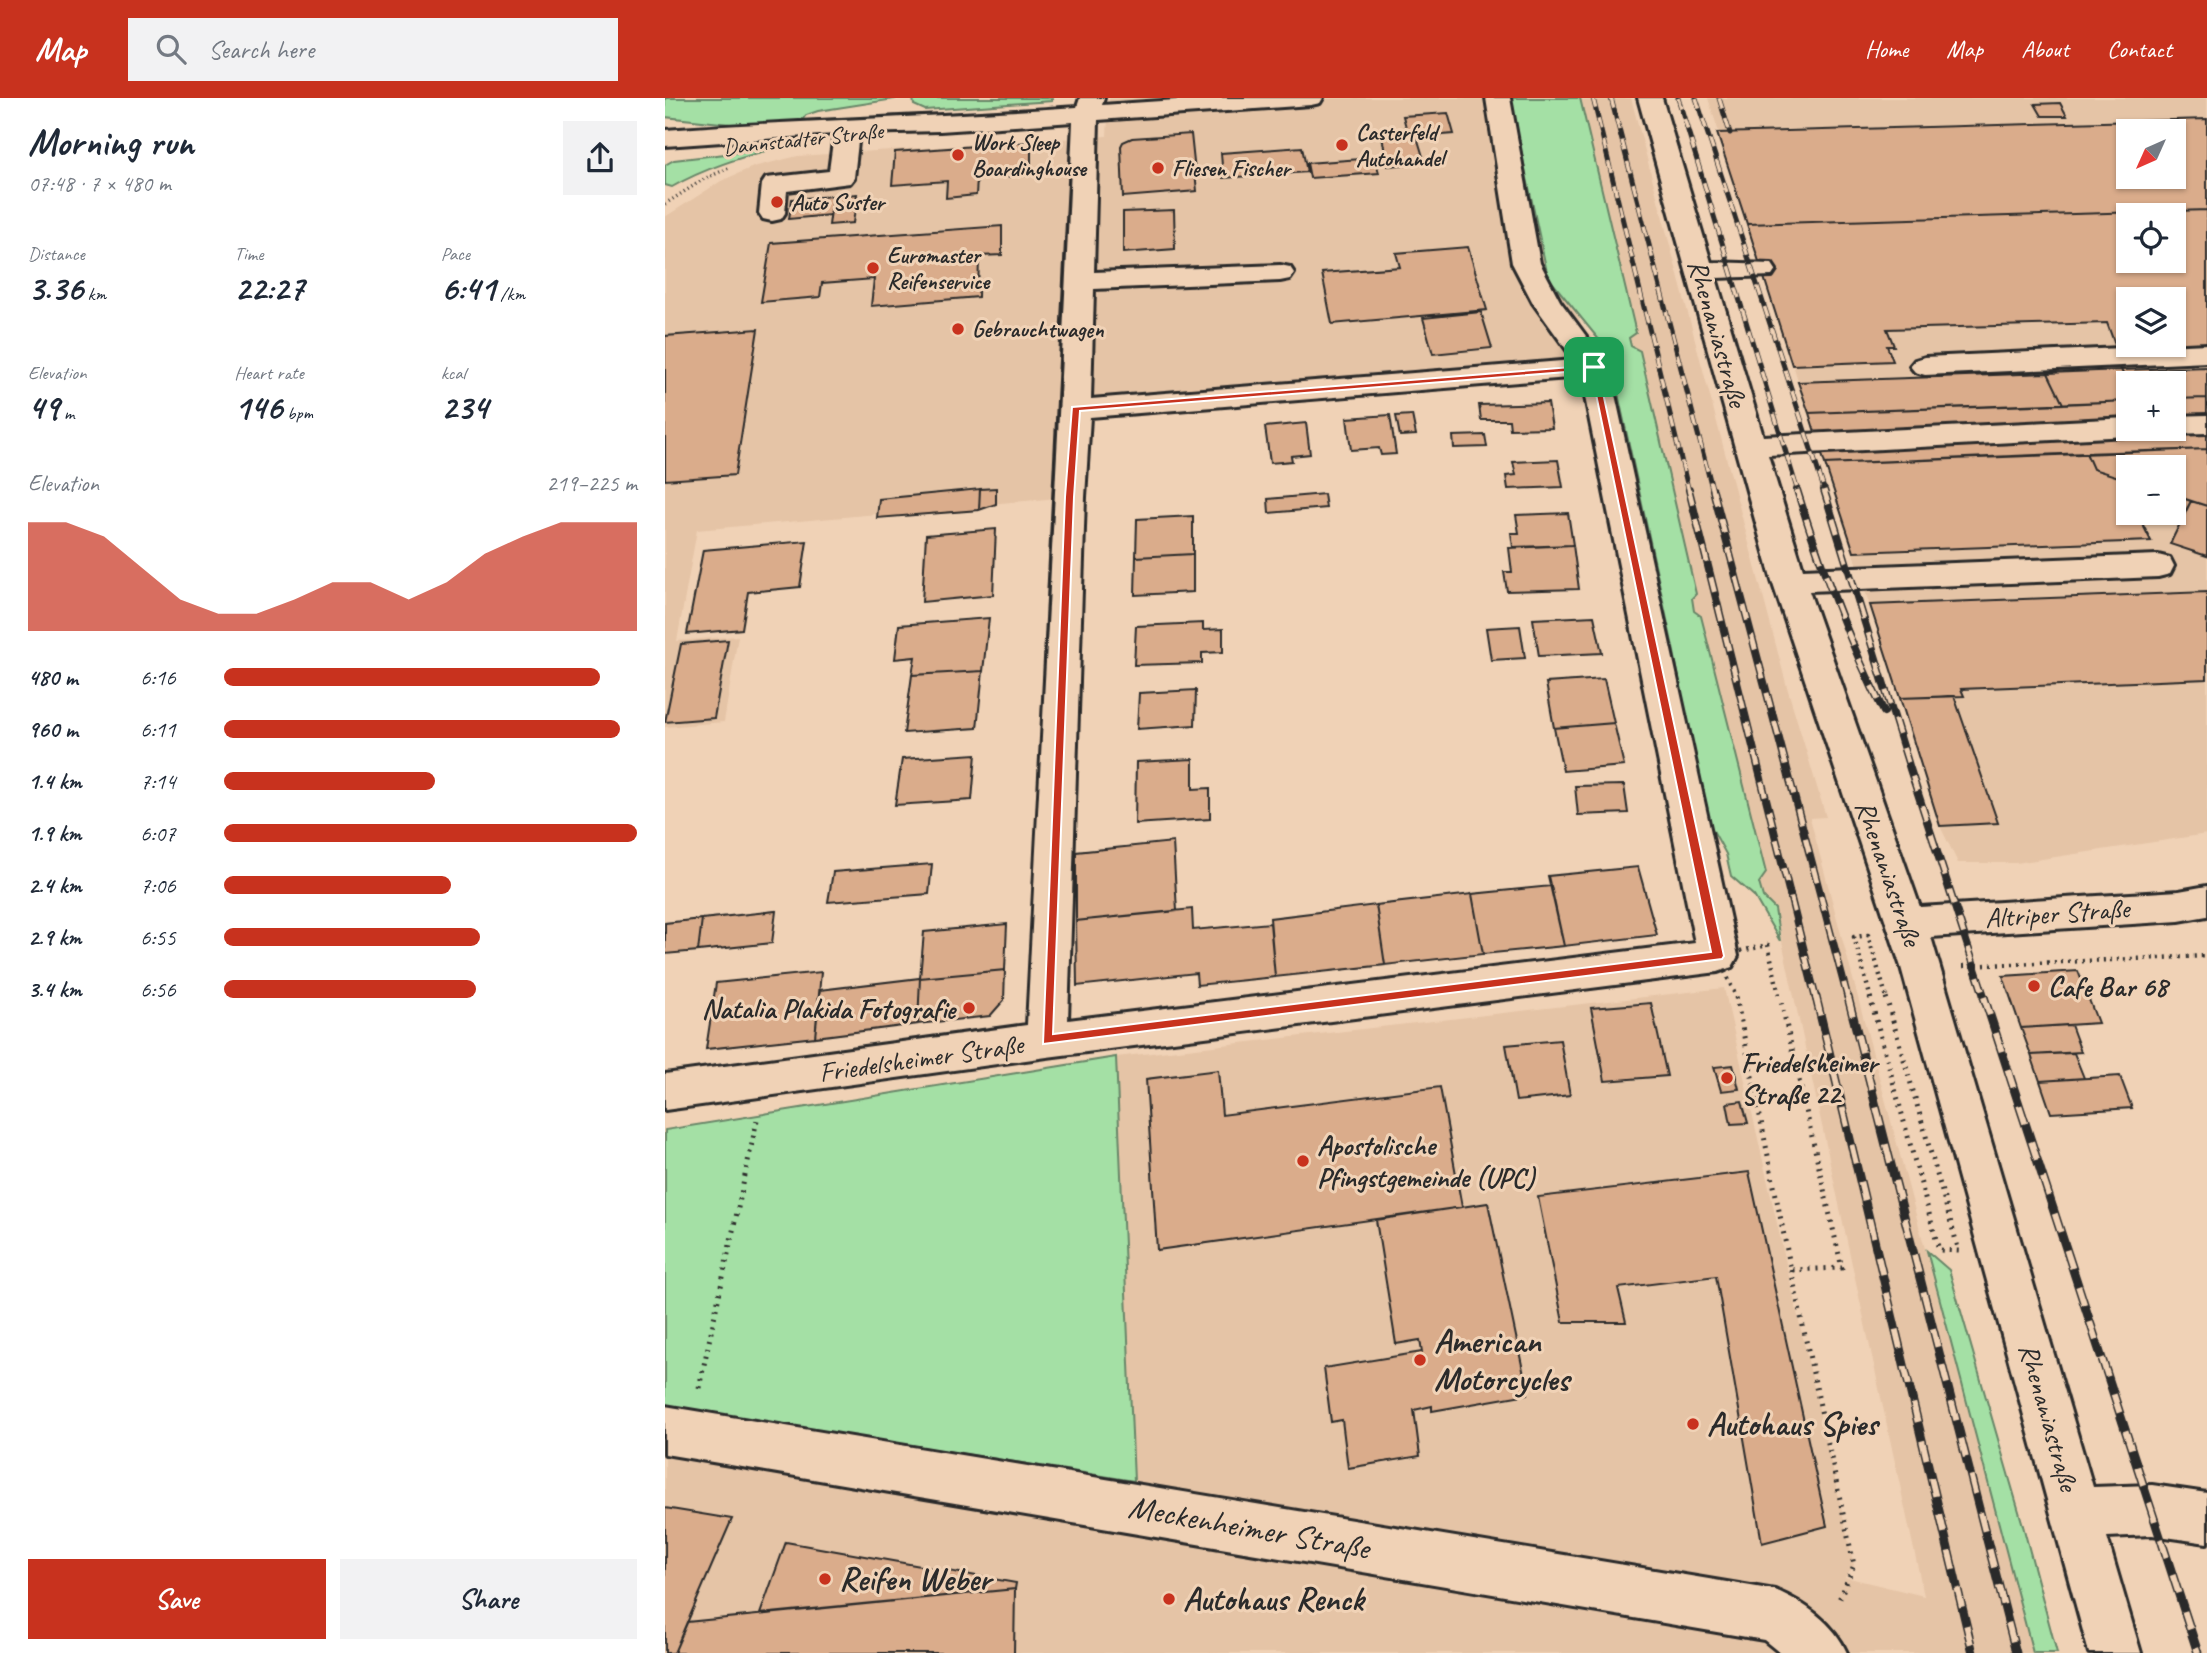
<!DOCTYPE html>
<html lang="en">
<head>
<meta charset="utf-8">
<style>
  :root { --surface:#fff; --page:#f2f2f3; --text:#1f2937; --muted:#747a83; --accent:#c8321e }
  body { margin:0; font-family:Caveat,sans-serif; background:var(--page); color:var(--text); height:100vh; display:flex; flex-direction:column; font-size:26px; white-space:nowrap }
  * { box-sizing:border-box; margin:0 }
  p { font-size:23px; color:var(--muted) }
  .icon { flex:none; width:38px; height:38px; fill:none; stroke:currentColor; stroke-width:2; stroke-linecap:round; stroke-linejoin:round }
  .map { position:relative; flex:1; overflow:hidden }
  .panel { display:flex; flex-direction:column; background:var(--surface); width:665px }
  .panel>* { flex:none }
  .needle { width:46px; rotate:225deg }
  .tools { position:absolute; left:1451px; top:21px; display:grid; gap:14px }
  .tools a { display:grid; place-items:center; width:70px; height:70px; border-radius:0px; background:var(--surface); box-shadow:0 2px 5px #0004; font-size:35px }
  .pin { position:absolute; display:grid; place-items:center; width:60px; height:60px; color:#fff; margin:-30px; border-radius:14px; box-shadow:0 4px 10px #0006 }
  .round { display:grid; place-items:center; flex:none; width:74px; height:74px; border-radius:0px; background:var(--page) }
  .headline { display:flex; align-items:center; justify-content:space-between; height:119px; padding:0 28px }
  h1 { font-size:38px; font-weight:800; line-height:52px }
  .stats { display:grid; grid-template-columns:repeat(3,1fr); gap:10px; height:119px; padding:7px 28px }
  .stats div { display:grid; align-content:center }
  .stats b { font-size:35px; font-weight:800 }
  .stats small { font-size:19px; font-weight:400 }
  .stats p { font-size:19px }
  .chart { height:196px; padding:14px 28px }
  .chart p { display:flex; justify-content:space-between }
  .chart svg { width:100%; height:126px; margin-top:7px; fill:var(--accent); opacity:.7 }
  .primary-button { display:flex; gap:14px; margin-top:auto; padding:14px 28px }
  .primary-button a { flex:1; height:80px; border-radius:0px; background:var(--accent); color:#fff; font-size:28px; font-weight:800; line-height:80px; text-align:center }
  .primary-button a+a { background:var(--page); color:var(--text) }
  ul { padding:0 28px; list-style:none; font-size:23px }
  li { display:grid; grid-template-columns:112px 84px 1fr; align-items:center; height:52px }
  li i { height:18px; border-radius:9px; background:var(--accent) }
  header { display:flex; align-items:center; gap:42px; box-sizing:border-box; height:98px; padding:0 35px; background:var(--accent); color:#fff }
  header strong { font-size:33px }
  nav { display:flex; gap:38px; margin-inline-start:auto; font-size:24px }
  .search { width:490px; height:63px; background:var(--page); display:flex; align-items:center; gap:18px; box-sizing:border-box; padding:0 24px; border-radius:0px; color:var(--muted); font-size:26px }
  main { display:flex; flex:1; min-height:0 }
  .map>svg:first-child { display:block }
  .built { fill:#e5c4a6; fill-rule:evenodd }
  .green { fill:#a4e0a5; stroke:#688668; stroke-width:2 }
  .building { fill:#daac8b; stroke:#2b2b2b; stroke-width:2; fill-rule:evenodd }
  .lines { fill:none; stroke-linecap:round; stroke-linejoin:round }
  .minor-casing { stroke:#2b2b2b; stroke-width:6 }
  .path-far2 { stroke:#2b2b2b; stroke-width:3.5; stroke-dasharray:1 3.5; stroke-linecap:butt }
  .path-far1 { stroke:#2b2b2b; stroke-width:4.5; stroke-dasharray:2 5; stroke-linecap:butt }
  .path { stroke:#2b2b2b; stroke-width:5; stroke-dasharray:2 6; stroke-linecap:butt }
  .minor { fill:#f0d2b6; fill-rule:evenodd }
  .rail-far2-casing { stroke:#2b2b2b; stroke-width:5 }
  .rail-far1-casing { stroke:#2b2b2b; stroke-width:8 }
  .rail-casing { stroke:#2b2b2b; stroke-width:9 }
  .rail-far2 { stroke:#f0d2b6; stroke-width:3.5; stroke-dasharray:11; stroke-linecap:butt }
  .rail-far1 { stroke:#f0d2b6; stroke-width:5; stroke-dasharray:15; stroke-linecap:butt }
  .rail { stroke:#f0d2b6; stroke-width:6; stroke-dasharray:19; stroke-linecap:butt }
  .route { fill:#c8321e; stroke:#fff; stroke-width:2; fill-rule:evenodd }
  .poi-dot { fill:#c8321e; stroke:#f0d2b6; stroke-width:2.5 }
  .labels { text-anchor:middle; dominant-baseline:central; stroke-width:6; stroke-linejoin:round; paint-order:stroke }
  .far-poi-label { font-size:23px; font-weight:bold; fill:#2b2b2b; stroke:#f0d2b6; text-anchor:start }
  .far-street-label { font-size:23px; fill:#2b2b2b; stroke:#f0d2b6 }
  .street-label { font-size:28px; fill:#2b2b2b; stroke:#f0d2b6 }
  .poi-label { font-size:28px; font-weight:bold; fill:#2b2b2b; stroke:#f0d2b6; text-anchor:start }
  .near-poi-label { font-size:33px; font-weight:bold; fill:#2b2b2b; stroke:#f0d2b6; text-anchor:start }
  .near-street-label { font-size:33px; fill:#2b2b2b; stroke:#f0d2b6 }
</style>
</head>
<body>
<header>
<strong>Map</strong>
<div class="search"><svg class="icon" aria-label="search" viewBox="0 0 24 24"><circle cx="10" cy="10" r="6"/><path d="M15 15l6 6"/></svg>Search here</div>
<nav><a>Home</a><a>Map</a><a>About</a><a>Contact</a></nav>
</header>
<main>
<section class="panel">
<div class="headline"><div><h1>Morning run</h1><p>07:48 · 7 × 480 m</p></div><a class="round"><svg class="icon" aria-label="share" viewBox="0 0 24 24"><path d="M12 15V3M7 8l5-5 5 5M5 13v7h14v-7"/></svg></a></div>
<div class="stats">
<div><p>Distance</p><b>3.36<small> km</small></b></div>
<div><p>Time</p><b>22:27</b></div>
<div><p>Pace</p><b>6:41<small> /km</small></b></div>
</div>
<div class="stats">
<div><p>Elevation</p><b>49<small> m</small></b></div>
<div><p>Heart rate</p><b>146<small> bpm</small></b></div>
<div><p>kcal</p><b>234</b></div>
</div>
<div class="chart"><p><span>Elevation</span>219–225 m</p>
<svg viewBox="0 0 160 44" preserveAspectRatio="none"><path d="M0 44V6L10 6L20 11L30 22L40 33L50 38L60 38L70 33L80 27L90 27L100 33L110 27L120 17L130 11L140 6L150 6L160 6V44z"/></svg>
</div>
<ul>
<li><b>480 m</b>6:16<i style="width:91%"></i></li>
<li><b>960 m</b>6:11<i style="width:96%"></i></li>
<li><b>1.4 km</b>7:14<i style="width:51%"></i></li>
<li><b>1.9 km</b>6:07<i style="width:100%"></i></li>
<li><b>2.4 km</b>7:06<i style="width:55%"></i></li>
<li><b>2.9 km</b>6:55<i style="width:62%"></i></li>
<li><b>3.4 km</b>6:56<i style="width:61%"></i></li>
</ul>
<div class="primary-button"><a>Save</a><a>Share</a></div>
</section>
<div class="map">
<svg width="1542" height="1555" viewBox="0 0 1542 1555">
  <rect width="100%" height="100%" fill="#f0d2b6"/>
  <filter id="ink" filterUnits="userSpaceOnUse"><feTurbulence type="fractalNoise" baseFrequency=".0143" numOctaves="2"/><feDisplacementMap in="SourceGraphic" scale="14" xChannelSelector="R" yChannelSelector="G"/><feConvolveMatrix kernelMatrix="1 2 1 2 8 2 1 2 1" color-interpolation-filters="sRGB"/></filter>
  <g filter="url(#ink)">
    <path class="built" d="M444 0H847L929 269 411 311 404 399 32 432 12 543 73 538 59 624 0 629V119L56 83 88 69 133 58 442 38Z
      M915 0H966L1122 589 1161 719 1145 720 1368 1555H0V1308L469 1383 451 959 1059 890 1189 1467 1180 1479 1259 1498 1110 811 1098 799 1094 785 1101 774 1036 518 1029 513 1026 500 1031 496 975 253 966 248 964 239 970 235Z
      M1043 0H1542V736L1351 765H1293L1275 728ZM1463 33H1508V79H1463ZM1463 117H1508V163H1463ZM1463 201H1508V247H1463ZM1463 285H1508V331H1463ZM1463 369H1508V415H1463Z"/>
    <path class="green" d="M0 0H230V1L153 13 141 17 134 26 84 28 0 19Z
      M248 0H387V3L260 12 249 7Z
      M845 0H915L971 235 964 240 966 248 975 253 1031 496 1027 500 1029 513 1036 518 1101 775 1094 785 1098 799 1110 811 1115 843 1089 798 1066 778 1061 756 1039 716 1009 554 944 254 883 179Z
      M111 50C74 60 40 70 7 89L0 87V67L9 62Z
      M451 959 469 1383 0 1308V1032Z
      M1262 1153 1284 1172 1357 1424 1392 1555H1368Z"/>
    <path class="building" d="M1395 5 1402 18H1377L1370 6Z
      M783 15 789 36 752 39 760 65 723 68 717 39 743 37 738 18Z
      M1542 21V112L1082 126 1052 35ZM1463 33H1508V79H1463Z
      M526 36 532 93 458 99 456 48 458 44 467 40Z
      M366 44V77L312 81 311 97 281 100 282 83 227 87 230 54Z
      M637 49 642 74 558 80 556 55Z
      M710 60 714 75 645 80 642 65Z
      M192 96 188 125 164 127 168 98Z
      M168 98 165 117 124 121 127 101Z
      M509 112 510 151 458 155V114Z
      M1542 112V251L1453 255 1442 225 1222 231 1229 248H1222L1228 263 1127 267 1082 126ZM1463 117H1508V163H1463ZM1463 201H1508V247H1463Z
      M337 128V157L314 158 313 199 206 208 209 181 157 185 155 199 96 204 106 145Z
      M803 149 822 212 667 226 657 175 735 169 731 155Z
      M816 214 827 250 768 256 758 220Z
      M93 231 70 377 0 382V238Z
      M1542 269V300L1508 301V285H1463L1456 272Z
      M1456 272 1463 285V303L1398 306 1383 275Z
      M1383 275 1398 306 1144 315 1133 284Z
      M1542 300V351L1160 366 1144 315 1463 303V331H1508V301Z
      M883 305 887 330 845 331 844 322H816L814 307Z
      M725 317 731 356 716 357 714 350 686 352 682 320Z
      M747 317 751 337 735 338 731 318Z
      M641 325 645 356 626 358 627 363 605 365 600 329Z
      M820 337 822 349 789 350 788 338Z
      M1542 351V408L1508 397V369H1463V382L1428 371 1421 355Z
      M1421 355 1428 371 1454 379 1463 397V415H1472L1486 443 1189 454 1160 366Z
      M893 362 898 389 843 391 841 378 851 377 848 364Z
      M331 390V406L314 412 315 391Z
      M315 391 314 412 212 420 214 401Z
      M659 396 661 410 604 415 603 401Z
      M1508 397 1526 403 1518 418 1508 415Z
      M1526 403 1542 408V458L1505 446Z
      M903 415 908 447 848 449 846 435H854L851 417Z
      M528 418V456L471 459 472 421Z
      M331 431 328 497 257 504 261 437Z
      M142 443 135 489 83 494 77 531 22 536 38 452Z
      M908 447 914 491 842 493 839 474H847L844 450Z
      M528 456V494L470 497 471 459Z
      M1542 494V581L1296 591 1299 598 1235 600 1205 507Z
      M929 518 937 555 874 558 868 521Z
      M324 520 318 573 247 577 250 559 230 561 234 527Z
      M538 525V532L558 531V554L537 555V565L469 567 471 528Z
      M855 528 860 560 826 562 821 530Z
      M63 542 49 620 0 624 16 546Z
      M318 573 312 630 239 635 247 577Z
      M939 581 949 625 889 630 881 585Z
      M531 592 530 627 472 631 474 595Z
      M1289 598 1333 725 1275 728 1235 600Z
      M949 625 959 668 898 673 889 630Z
      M311 656 307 702 230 707 237 661Z
      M528 661V691L545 690V721L470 726 471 664Z
      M959 687 963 715 913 717 910 688Z
      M508 744 512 813 411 823V754Z
      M267 766 264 796 163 804 168 774Z
      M973 769 992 837 899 848 883 778Z
      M886 788 899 848 818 856 807 796Z
      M807 796 818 856 720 867 711 807Z
      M711 807 720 867 610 879 605 820Z
      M527 811 528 832 605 825 610 879 532 887 531 875 412 888 411 823Z
      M111 813 107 845 33 853 37 821Z
      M37 821 33 853 0 856V825Z
      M342 826 340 872 255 880 259 834Z
      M340 872 339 902 325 918 253 926 255 880Z
      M1413 873 1433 925 1356 930 1338 878Z
      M156 874 150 939 41 951 51 885Z
      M255 880 253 926 150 939 155 892Z
      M986 905 1002 978 940 983 926 910Z
      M1406 927 1416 954 1366 957 1356 930Z
      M895 942 905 997 851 1003 841 947Z
      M1409 955 1419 980 1375 983 1366 957Z
      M1068 967 1074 991 1056 993 1049 969Z
      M553 972 557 1017 775 989 797 1109 492 1152 481 981Z
      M1455 978 1467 1010 1386 1015 1375 983Z
      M1077 1003 1083 1025 1066 1026 1062 1005Z
      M1084 1074 1162 1428 1097 1445 1051 1178 953 1190 961 1224H898L873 1099Z
      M823 1105 863 1296 767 1313V1308L749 1312 755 1358 683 1370 677 1322 666 1324 659 1270 757 1254 755 1242 731 1246 711 1122Z
      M0 1410 67 1421 9 1555H0Z
      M121 1444 351 1485 350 1491 95 1516Z
      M350 1491 349 1555H9L22 1524Z"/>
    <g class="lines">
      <g class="minor-casing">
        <path id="minor" d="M415 0H439L437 7 541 0H658L655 5 646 7 433 22 429 174 615 167 625 169 629 175 625 181 615 183 429 191 426 301 909 262 868 205 847 165 821 0H845L875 165 895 203 944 269 1073 858 1067 869 1053 874 382 959 0 1012V976L362 927C377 626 395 324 408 24L275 33 194 35 189 80 185 85 122 93 120 115 116 121 107 123 98 121 94 115 97 86 101 80 164 73 169 36 0 48V32C137 22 274 19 412 9ZM916 279 1030 845 403 922 420 399 425 319Z
          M973 0H997L1046 164 1107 166 1111 172 1107 178 1051 180 1098 338 1463 320V331H1477L1474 336 1463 338 1103 357 1138 471 1493 457 1505 460 1509 468 1505 476 1493 479 1144 493 1255 809 1514 793 1542 788V818L1514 823 1266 839 1428 1389 1487 1387 1542 1395V1445L1487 1437 1442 1439 1476 1555H1424L1236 869 1107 483Z
          M1542 246V264L1260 277 1250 274 1245 268 1250 262 1260 259Z
          M1542 317V335L1508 336 1495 331H1508V318Z
          M0 1308 1110 1492C1139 1504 1170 1526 1182 1555H1115L1099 1542 0 1356Z"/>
      </g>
      <path class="path-far2" d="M0 106 39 81 66 69"/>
      <path class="path-far1" d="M1298 868 1542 858
        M1072 901 1053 858 1103 847 1115 901
        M1206 901 1189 839 1203 837 1222 901"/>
      <path class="path" d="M1071 899 1126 1172 1177 1170 1115 899
        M1205 899 1274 1152 1294 1153 1221 899
        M1126 1172 1189 1467 1173 1504
        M34 1290 92 1022"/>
      <use href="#minor" class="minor"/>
      <g class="rail-far2-casing">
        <path id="rail-far2" d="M928 0 1024 394
          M946 0 1048 394
          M1013 0 1133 394
          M1031 0 1160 394
          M1054 0 1065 35"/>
      </g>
      <g class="rail-far1-casing">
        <path id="rail-far1" d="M1024 392 1151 901
          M1048 392 1183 901
          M1132 392C1156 469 1183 542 1219 614
          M1159 392 1245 671 1320 901"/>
      </g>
      <g class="rail-casing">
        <path id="rail" d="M1151 899 1308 1555
          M1183 899 1351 1555
          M1319 899 1533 1555"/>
      </g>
      <use href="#rail-far2" class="rail-far2"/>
      <use href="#rail-far1" class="rail-far1"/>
      <use href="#rail" class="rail"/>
    </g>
  </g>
  <path class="route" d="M932 267 1059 858 1057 861 378 946 400 399 407 309ZM926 272 1046 854 388 936 409 399 415 313Z"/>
  <g class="poi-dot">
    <circle cx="677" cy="47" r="7"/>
    <circle cx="293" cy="57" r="7"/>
    <circle cx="493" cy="70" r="7"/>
    <circle cx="112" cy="104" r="7"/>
    <circle cx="208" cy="170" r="7"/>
    <circle cx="293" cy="231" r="7"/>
    <circle cx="1369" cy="888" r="7"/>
    <circle cx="304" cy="910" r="7"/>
    <circle cx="1062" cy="980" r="7"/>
    <circle cx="638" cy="1063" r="7"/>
    <circle cx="755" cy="1262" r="7"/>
    <circle cx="1028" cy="1326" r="7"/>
    <circle cx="160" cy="1481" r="7"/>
    <circle cx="504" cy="1501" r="7"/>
  </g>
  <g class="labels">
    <g class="far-poi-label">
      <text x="691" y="34">Casterfeld<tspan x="691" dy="26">Autohandel</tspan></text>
      <text x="307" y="44">Work Sleep<tspan x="307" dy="26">Boardinghouse</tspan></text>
      <text x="507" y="70">Fliesen Fischer</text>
      <text x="126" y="104">Auto Suster</text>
      <text x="222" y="157">Euromaster<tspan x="222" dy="26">Reifenservice</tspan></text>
      <text x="307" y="231">Gebrauchtwagen</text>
    </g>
    <g class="far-street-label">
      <text transform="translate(138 41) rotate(-6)">Dannstadter Straße</text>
    </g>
    <g class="street-label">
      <text transform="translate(1053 235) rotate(74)">Rhenaniastraße</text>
      <text transform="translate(1224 775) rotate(71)">Rhenaniastraße</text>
      <text transform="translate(1392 815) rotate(-4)">Altriper Straße</text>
      <text transform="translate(256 960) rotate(-8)">Friedelsheimer Straße</text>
      <text transform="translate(1384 1319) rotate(74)">Rhenaniastraße</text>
    </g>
    <g class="poi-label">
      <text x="1383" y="888">Cafe Bar 68</text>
      <text x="290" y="910" text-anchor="end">Natalia Plakida Fotografie</text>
      <text x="1076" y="964">Friedelsheimer<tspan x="1076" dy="32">Straße 22</tspan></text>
      <text x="652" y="1047">Apostolische<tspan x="652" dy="32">Pfingstgemeinde (UPC)</tspan></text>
    </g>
    <g class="near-poi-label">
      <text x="769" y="1243">American<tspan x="769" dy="38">Motorcycles</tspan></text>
      <text x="1042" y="1326">Autohaus Spies</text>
      <text x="174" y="1481">Reifen Weber</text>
      <text x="518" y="1501">Autohaus Renck</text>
    </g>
    <g class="near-street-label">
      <text transform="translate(584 1429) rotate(10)">Meckenheimer Straße</text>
    </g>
  </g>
</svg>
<div class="tools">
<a><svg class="needle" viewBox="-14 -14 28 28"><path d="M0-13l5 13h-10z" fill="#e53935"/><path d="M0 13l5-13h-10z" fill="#747a83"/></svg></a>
<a><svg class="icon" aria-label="locate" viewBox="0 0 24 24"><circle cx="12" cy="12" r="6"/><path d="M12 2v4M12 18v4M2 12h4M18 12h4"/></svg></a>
<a><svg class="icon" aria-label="layers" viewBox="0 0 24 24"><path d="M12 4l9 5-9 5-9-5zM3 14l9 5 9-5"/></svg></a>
<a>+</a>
<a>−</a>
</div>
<div class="pin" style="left:929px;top:269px;background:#1e9e55"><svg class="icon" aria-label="arrive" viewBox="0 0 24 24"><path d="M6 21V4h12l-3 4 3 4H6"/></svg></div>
</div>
</main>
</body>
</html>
